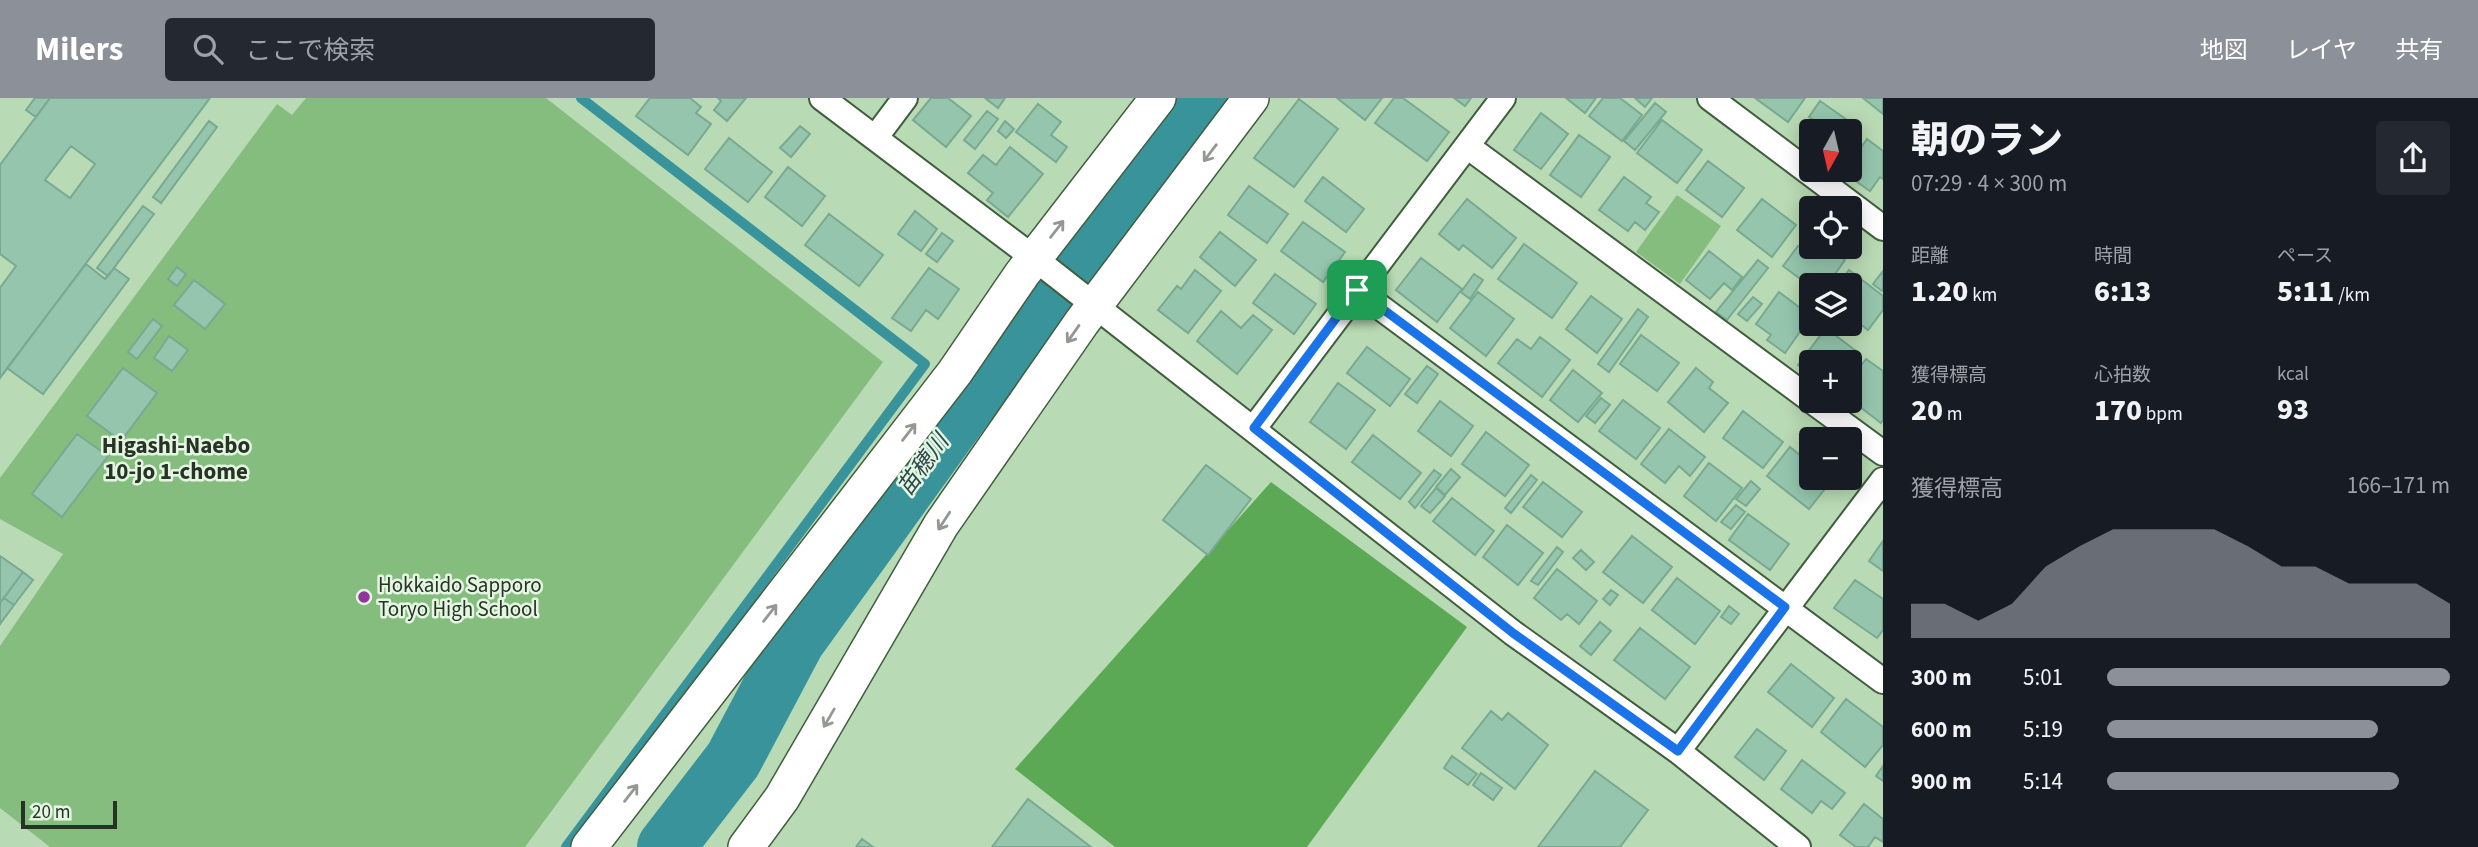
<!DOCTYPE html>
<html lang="ja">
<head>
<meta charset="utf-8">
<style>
  :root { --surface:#171b24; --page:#242831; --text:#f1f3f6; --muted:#9ea1a6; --accent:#8c9099 }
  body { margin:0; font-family:"Source Sans 3","Noto Sans JP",sans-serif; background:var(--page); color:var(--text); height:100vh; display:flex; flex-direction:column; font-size:26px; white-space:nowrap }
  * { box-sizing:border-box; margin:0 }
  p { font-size:23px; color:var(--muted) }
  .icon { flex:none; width:38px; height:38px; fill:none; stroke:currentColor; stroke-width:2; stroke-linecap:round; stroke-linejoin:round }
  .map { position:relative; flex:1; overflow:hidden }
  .panel { display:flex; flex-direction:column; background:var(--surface); width:595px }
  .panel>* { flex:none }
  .needle { width:46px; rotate:188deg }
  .buttons { position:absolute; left:1799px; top:21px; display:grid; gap:14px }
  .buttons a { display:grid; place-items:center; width:63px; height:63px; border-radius:7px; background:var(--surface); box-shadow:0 4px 18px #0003; font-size:35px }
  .scale { position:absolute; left:21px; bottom:18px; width:96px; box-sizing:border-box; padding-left:7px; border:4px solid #263325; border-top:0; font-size:19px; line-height:24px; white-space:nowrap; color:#263325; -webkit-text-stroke:5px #e4f5e2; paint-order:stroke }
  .pin { position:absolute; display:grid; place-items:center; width:60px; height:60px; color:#fff; margin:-30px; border-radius:14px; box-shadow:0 4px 10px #0006 }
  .round { display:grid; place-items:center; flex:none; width:74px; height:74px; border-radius:7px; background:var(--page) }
  .summary { display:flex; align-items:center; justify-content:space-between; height:119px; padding:0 28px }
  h1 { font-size:38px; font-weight:800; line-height:52px }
  .metrics { display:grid; grid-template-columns:repeat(3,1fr); gap:10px; height:119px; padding:7px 28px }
  .metrics div { display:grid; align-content:center }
  .metrics b { font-size:30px; font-weight:800 }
  .metrics small { font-size:19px; font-weight:400 }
  .metrics p { font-size:19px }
  .chart { height:196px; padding:14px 28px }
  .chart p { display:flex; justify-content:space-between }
  .chart svg { width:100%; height:126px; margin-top:7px; fill:var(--accent); opacity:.7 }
  ul { padding:0 28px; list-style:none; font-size:23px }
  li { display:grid; grid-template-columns:112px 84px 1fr; align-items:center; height:52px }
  li i { height:18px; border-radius:9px; background:var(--accent) }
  header { display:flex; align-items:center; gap:42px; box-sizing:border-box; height:98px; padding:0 35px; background:var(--accent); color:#fff }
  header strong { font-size:33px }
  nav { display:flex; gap:38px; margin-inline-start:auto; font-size:24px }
  .search { width:490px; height:63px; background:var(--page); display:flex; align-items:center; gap:18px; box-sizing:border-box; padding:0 24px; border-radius:7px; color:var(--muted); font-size:26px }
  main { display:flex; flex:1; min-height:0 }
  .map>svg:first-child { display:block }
  .green { fill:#85bd7f }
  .forest { fill:#5ca955 }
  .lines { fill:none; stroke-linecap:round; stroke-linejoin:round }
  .stream { stroke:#38939a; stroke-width:10 }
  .river { stroke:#38939a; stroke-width:58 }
  .building { fill:#95c6ad; stroke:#79a991; stroke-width:2; fill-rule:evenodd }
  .street-casing { stroke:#405e3d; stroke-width:28 }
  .secondary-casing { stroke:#405e3d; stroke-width:38 }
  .street { stroke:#fff; stroke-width:24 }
  .secondary { stroke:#fff; stroke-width:35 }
  .oneway { stroke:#929992 }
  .route-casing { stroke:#fff; stroke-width:14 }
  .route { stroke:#1a73e8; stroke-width:9 }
  .poi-dot { fill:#91359f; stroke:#e4f5e2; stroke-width:2.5 }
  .labels { text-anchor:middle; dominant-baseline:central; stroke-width:5; stroke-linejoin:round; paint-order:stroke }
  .poi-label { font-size:21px; fill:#263325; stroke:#e4f5e2; text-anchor:start }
  .neighbourhood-label { font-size:23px; font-weight:bold; fill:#263325; stroke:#e4f5e2 }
  .water-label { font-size:23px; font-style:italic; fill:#2a4649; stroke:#e4f5e2 }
</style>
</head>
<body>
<header>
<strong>Milers</strong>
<div class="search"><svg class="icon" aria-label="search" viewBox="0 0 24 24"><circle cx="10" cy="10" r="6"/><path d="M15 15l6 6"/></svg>ここで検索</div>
<nav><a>地図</a><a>レイヤ</a><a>共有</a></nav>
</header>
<main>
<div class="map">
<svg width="1883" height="749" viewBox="0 0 1883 749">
  <rect width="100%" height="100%" fill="#b8dab4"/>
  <path class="green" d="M306 0H546L883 264 525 749H50L0 710V548L63 456 0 421V380L277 6 292 17Z
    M1677 97 1721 128 1680 186 1636 154Z"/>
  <path class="forest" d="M1271 384 1467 529 1307 749H1115L1015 671Z"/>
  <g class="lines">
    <path class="stream" d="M566 749 925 266 581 0"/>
    <path class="river" d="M666 749 733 662 796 543 963 311 1203 0"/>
  </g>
  <path class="building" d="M35 0H50L36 19 26 12Z
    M50 0H210L0 280V190L16 168 0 156V67ZM71 48 95 66 70 100 45 82Z
    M650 0H690L701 9 696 15 711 26 688 57 636 18Z
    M718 0H746L727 23 714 12 721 3Z
    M931 0H948L971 18 946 49 913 22Z
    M985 0H1005L998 10Z
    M1337 0H1382L1365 22Z
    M1394 0H1403L1449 34 1427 63 1375 25Z
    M1454 0H1471L1465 8Z
    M1566 0H1596L1585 15Z
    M1603 0H1620L1642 17 1622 43 1589 18Z
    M1635 0H1652L1645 9Z
    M1755 0H1805L1788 24Z
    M1863 0H1883V16Z
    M1299 1 1338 31 1294 89 1254 60Z
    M1820 3 1860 31 1850 45V33H1829L1809 19Z
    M1655 5 1666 14 1635 52 1624 43Z
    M1038 6 1061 24 1051 37 1067 49 1056 64 1016 34Z
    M987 13 998 21 975 51 964 42Z
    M1541 15 1568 36 1541 71 1514 52Z
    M1662 22 1702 52 1677 85 1637 55Z
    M209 23 217 29 161 105 153 99Z
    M1005 23 1014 31 1006 40 998 33Z
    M800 28 810 36 791 59 780 50Z
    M1579 37 1610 59 1581 99 1550 77Z
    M729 40 772 74 748 104 705 71Z
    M1867 41 1883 53V81L1880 79 1870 93 1843 74 1850 72V65Z
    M1010 49 1043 76 1008 119 987 102 993 95 968 75 983 57 996 67Z
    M1708 63 1744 90 1722 119 1686 92Z
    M788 69 825 98 802 128 765 99Z
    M1323 79 1364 111 1346 134 1305 103Z
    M1624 79 1651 99 1646 105 1659 114 1645 132 1635 124 1628 133 1599 112Z
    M1249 88 1288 116 1267 145 1228 117Z
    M1467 101 1516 140 1492 170 1463 147 1459 152 1439 136Z
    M1762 101 1796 127 1772 159 1737 132Z
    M143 108 154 116 108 178 97 170Z
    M915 113 937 131 921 153 898 136Z
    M829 116 883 157 859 188 805 147Z
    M1303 124 1345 154 1323 184 1281 153Z
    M1220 134 1256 162 1235 188 1200 159Z
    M942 135 953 143 937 164 926 156Z
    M1524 146 1577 185 1552 220 1498 181Z
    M1811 146V149H1827L1845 162 1827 187 1811 189 1783 168 1798 148 1806 154Z
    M1709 153 1742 179 1732 192 1724 185 1710 201 1686 182Z
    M1421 160 1462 191 1437 224 1396 192Z
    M1758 162 1768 170 1727 222 1716 214Z
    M86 166 105 181 114 170 129 181 43 296 7 270Z
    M177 169 186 176 177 188 168 181Z
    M929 170 959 191 938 221 926 212 911 233 892 220Z
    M1195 172 1221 193 1188 235 1158 212 1177 188 1181 191Z
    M1849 172 1883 198V212L1868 232 1850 218V187H1838Z
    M1883 173V191L1882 193 1873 186Z
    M1275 176 1316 206 1294 236 1253 205Z
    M1474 176 1483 182 1470 201 1461 194Z
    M194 182 225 206 205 231 174 207Z
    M1478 194 1514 221 1486 258 1450 230Z
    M1779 194 1811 218 1785 255 1767 242 1771 237 1756 226Z
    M1591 198 1622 221 1597 255 1566 231Z
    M1753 199 1762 206 1747 223 1738 216Z
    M1638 211 1648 219 1609 274 1598 266Z
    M1221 213 1241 230 1253 217 1272 232 1237 276 1197 243Z
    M153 221 162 228 137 261 128 254Z
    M1826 230 1856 253 1848 264H1811V277L1798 267Z
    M1641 237 1679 265 1657 293 1620 266Z
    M169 238 188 252 172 273 154 260Z
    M1540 239 1570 262 1542 299 1498 265 1517 241 1531 251Z
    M1367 249 1410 281 1390 308 1347 275Z
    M1866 261 1883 273V322L1881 325 1851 302 1846 308 1839 303H1850V282Z
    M1427 268 1438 276 1417 305 1405 296Z
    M123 270 157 295 121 343 87 318Z
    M1696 270 1713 284 1709 290 1728 305 1704 334 1668 304Z
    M1573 272 1602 295 1578 324 1550 302Z
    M1338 285 1375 312 1346 351 1310 324Z
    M1601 300 1610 307 1595 325 1586 318Z
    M1623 302 1660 330 1636 361 1599 333Z
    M1440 303 1473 328 1451 358 1418 333Z
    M1743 313 1783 344 1763 370 1723 340Z
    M1669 331 1705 359 1690 378 1679 368 1665 385 1641 366Z
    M1486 334 1529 367 1505 398 1462 366Z
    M77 336 108 358 62 419 32 396Z
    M1373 337 1421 375 1400 401 1352 364Z
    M1790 349 1811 366V380H1829L1832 382 1809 411 1767 378Z
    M1709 365 1742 390 1716 423 1684 398Z
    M1206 367 1251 401 1208 457 1163 422Z
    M1451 371 1460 379 1445 397 1436 389Z
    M1434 372 1441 377 1415 410 1409 404Z
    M1531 377 1537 382 1511 415 1505 410Z
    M1751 383 1760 391 1746 408 1736 401Z
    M1543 384 1582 414 1562 439 1523 409Z
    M1436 390 1445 398 1430 415 1421 408Z
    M1452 400 1494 433 1475 457 1433 423Z
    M1736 407 1745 414 1731 431 1721 424Z
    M1748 416 1789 446 1770 472 1729 442Z
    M1507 427 1543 455 1518 487 1483 459Z
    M1632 438 1672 469 1643 505 1603 474Z
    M1883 443V473L1869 463Z
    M1557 449 1563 454 1538 487 1531 483Z
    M1581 452 1594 464 1586 472 1573 460Z
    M0 458 23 474 0 505Z
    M1557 471 1597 503 1579 526 1567 516 1561 522 1534 500Z
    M23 474 33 482 14 507 4 500Z
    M1677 480 1720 513 1695 546 1652 512Z
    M1855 482 1883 501V532L1877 540 1834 510Z
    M1611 492 1618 497 1610 507 1603 501Z
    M4 500 14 507 0 526V505Z
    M1729 508 1739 516 1731 526 1721 519Z
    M1600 524 1611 533 1591 557 1580 548Z
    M1640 530 1690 569 1665 601 1614 562Z
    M1791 566 1834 600 1812 629 1768 594Z
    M1846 601 1883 629V647L1865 669 1821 634Z
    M1491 613 1502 622 1508 615 1548 647 1515 691 1462 650Z
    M1757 631 1786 653 1764 682 1735 659Z
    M1452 658 1477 676 1468 687 1444 670Z
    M1802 662 1845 695 1832 711 1821 703 1812 715 1781 691Z
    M1883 668V683L1876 678Z
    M1595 673 1648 712 1620 749H1538Z
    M1481 675 1502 690 1493 702 1473 687Z
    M1028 701 1091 749H992Z
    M1864 706 1883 721V744L1875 739 1868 749H1856L1840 737Z
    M862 741 873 749H856Z"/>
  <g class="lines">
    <g class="street-casing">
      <path id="street" d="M822 0 1034 160 1513 535 1678 653 1798 749
        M1710 0 1883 130
        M875 40 905 0
        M1467 48 1811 302
        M1357 192 1883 583
        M1812 303 1883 355
        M1254 330 1503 0
        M1678 653 1883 382"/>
    </g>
    <g class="secondary-casing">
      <path id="secondary" d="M589 749 955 274 1022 176 1158 0
        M746 749 782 700 941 427 1082 224 1251 0"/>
    </g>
    <use href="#street" class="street"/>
    <use href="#secondary" class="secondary"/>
  </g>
  <defs><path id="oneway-shaft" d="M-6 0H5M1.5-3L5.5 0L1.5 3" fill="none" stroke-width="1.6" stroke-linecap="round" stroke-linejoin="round" transform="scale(1.75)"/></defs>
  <g class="oneway">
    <use href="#oneway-shaft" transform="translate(1210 55) rotate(127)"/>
    <use href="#oneway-shaft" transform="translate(1057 131) rotate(-52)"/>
    <use href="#oneway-shaft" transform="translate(1073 236) rotate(125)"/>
    <use href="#oneway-shaft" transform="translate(909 334) rotate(-52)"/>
    <use href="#oneway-shaft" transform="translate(944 423) rotate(123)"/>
    <use href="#oneway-shaft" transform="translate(770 515) rotate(-52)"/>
    <use href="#oneway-shaft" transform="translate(829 620) rotate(120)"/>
    <use href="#oneway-shaft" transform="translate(631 695) rotate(-52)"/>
  </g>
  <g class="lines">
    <g class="route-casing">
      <path id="route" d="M1357 192 1785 509 1678 653 1513 535 1254 330Z"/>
    </g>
    <use href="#route" class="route"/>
  </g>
  <circle class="poi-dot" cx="364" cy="499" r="7"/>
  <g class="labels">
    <g class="poi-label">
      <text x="378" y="487">Hokkaido Sapporo<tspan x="378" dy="24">Toryo High School</tspan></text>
    </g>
    <g class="neighbourhood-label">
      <text x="176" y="347">Higashi-Naebo<tspan x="176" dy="26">10-jo 1-chome</tspan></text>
    </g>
    <g class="water-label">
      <text transform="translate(923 367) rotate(-54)">苗穂川</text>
    </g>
  </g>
</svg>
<div class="buttons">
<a><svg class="needle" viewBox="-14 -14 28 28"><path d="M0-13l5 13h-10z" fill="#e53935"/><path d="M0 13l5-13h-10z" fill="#9ea1a6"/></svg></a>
<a><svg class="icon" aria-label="locate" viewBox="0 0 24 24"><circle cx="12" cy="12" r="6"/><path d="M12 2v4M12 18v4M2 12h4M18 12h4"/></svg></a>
<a><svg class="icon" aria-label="layers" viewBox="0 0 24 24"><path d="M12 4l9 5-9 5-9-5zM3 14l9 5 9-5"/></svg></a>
<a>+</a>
<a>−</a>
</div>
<div class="scale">20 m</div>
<div class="pin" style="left:1357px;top:192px;background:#1e9e55"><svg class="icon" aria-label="arrive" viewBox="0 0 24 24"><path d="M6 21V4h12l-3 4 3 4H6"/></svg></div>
</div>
<section class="panel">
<div class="summary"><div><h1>朝のラン</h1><p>07:29 · 4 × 300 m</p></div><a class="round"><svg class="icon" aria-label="share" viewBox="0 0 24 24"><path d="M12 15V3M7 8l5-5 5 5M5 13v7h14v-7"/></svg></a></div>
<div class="metrics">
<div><p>距離</p><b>1.20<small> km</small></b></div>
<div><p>時間</p><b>6:13</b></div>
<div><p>ペース</p><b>5:11<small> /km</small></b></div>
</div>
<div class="metrics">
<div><p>獲得標高</p><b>20<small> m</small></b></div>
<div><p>心拍数</p><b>170<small> bpm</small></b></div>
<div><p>kcal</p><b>93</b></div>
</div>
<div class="chart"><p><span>獲得標高</span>166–171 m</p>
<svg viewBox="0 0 160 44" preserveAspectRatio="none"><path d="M0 44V32L10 32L20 38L30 32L40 19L50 12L60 6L70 6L80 6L90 6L100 12L110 19L120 19L130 25L140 25L150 25L160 32V44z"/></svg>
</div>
<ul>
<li><b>300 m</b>5:01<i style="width:100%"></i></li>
<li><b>600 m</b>5:19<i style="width:79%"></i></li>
<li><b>900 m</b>5:14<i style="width:85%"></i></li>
</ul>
</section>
</main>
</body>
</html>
